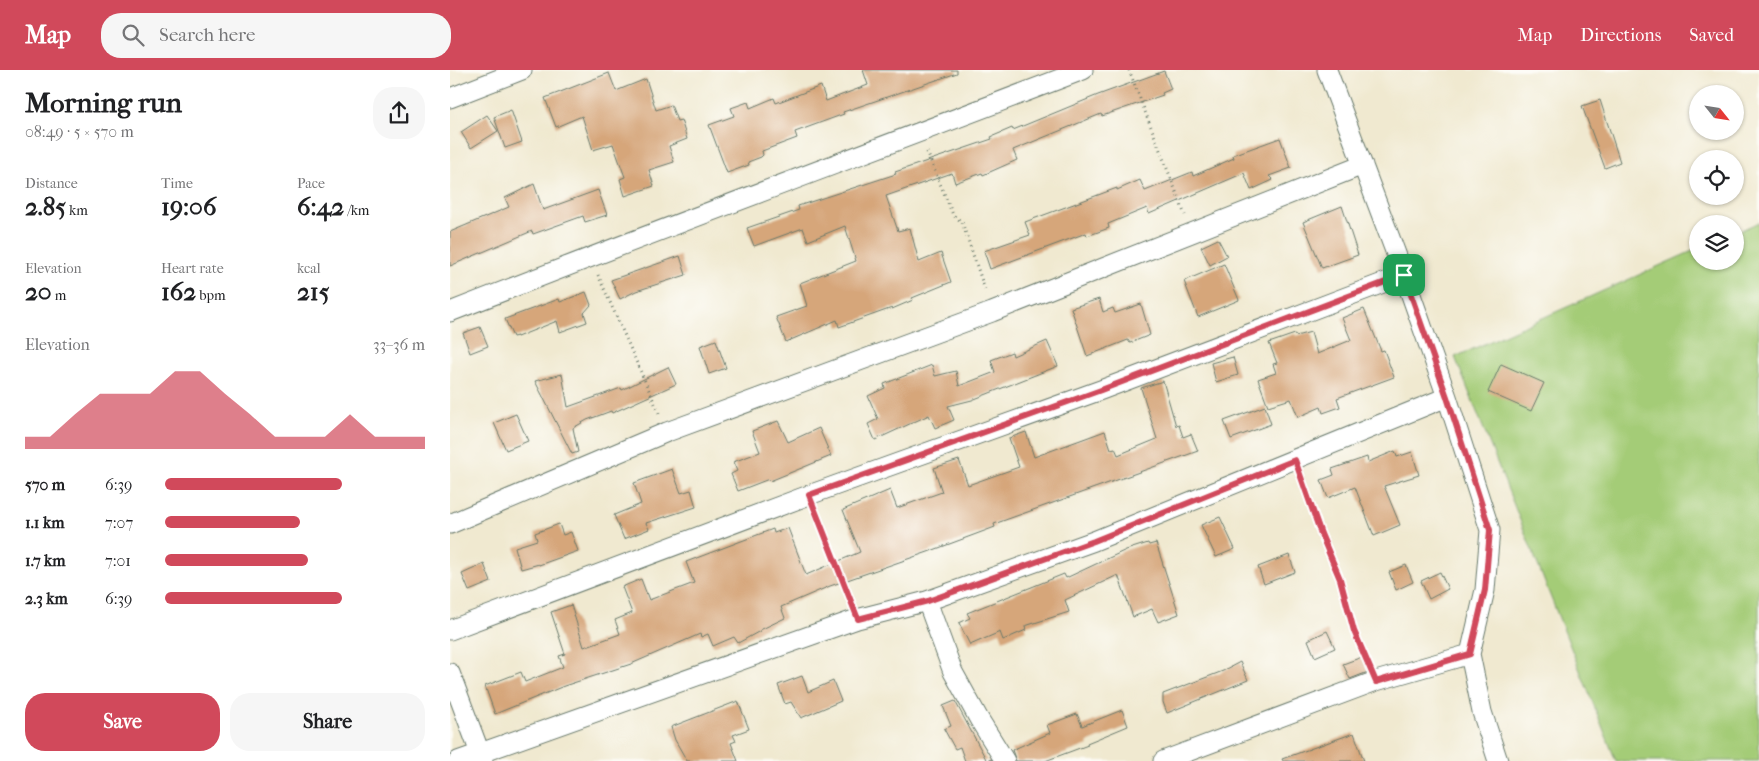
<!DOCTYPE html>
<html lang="en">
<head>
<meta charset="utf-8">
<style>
  :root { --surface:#fff; --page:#f6f6f6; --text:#202124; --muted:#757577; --accent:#d1495b }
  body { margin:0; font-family:"IM FELL French Canon",serif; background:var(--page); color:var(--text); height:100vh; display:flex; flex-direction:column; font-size:19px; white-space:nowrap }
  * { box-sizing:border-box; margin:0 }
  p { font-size:16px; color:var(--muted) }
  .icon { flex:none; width:28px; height:28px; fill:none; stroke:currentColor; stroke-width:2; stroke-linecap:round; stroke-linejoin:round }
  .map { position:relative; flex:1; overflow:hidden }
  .details { display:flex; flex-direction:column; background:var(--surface); width:450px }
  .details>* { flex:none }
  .needle { width:32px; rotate:120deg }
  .buttons { position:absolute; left:1239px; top:15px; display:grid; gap:10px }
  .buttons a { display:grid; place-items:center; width:55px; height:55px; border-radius:50%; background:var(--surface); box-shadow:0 1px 4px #0004; font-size:25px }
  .pin { position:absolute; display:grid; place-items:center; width:42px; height:42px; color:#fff; margin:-21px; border-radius:10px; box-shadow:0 2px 8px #0006 }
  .round { display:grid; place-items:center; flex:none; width:52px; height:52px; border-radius:20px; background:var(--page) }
  .overview { display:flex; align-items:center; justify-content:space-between; height:85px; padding:0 25px }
  h1 { font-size:28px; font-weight:800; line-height:38px }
  .stats { display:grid; grid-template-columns:repeat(3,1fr); gap:8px; height:85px; padding:5px 25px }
  .stats div { display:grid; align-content:center }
  .stats b { font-size:25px; font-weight:800 }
  .stats small { font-size:14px; font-weight:400 }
  .stats p { font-size:14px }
  .chart { height:140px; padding:10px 25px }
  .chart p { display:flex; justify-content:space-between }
  .chart svg { width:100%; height:90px; margin-top:5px; fill:var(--accent); opacity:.7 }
  .button { display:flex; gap:10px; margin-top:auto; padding:10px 25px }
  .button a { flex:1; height:58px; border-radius:20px; background:var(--accent); color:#fff; font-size:20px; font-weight:800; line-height:58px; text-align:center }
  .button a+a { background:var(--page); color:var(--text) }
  ul { padding:0 25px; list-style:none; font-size:16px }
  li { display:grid; grid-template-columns:80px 60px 1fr; align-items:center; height:38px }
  li i { height:12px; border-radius:6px; background:var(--accent) }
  header { display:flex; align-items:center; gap:30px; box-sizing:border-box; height:70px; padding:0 25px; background:var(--accent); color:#fff }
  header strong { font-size:24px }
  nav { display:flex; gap:28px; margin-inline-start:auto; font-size:18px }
  .search { width:350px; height:45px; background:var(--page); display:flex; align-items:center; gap:12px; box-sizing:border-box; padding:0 18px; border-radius:20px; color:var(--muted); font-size:19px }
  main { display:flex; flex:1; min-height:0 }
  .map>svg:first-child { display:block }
  .green { fill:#a4cc77; stroke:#628456 }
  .building { fill:#d6a67a }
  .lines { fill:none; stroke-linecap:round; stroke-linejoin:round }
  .street-casing { stroke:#68796b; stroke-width:21 }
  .path { stroke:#68796b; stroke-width:3; stroke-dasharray:1 4; stroke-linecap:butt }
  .street { stroke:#fff; stroke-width:19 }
  .route-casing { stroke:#fff; stroke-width:10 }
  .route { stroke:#d1495b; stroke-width:6 }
</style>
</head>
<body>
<header>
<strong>Map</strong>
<div class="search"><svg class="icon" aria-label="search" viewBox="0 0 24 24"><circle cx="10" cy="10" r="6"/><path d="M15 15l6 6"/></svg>Search here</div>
<nav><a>Map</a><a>Directions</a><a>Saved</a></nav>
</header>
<main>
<section class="details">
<div class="overview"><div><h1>Morning run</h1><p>08:49 · 5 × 570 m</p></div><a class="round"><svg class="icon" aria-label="share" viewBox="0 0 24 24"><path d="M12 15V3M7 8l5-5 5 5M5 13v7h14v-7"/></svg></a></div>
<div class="stats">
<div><p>Distance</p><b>2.85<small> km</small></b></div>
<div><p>Time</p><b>19:06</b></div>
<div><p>Pace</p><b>6:42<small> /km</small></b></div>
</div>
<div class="stats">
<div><p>Elevation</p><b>20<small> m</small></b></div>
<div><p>Heart rate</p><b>162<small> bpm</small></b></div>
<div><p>kcal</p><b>215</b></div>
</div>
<div class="chart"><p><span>Elevation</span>33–36 m</p>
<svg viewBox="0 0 160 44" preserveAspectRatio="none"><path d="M0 44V38L10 38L20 27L30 17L40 17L50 17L60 6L70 6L80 17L90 27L100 38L110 38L120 38L130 27L140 38L150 38L160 38V44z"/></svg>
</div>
<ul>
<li><b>570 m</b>6:39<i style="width:68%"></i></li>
<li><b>1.1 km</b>7:07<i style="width:52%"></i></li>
<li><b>1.7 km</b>7:01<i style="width:55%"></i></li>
<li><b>2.3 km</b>6:39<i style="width:68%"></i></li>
</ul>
<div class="button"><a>Save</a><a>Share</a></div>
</section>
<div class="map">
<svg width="1309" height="691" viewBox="0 0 1309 691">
  <rect width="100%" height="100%" fill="#fdfcf7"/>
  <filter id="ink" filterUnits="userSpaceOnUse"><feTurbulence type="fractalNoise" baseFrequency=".02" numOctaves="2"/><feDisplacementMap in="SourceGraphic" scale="10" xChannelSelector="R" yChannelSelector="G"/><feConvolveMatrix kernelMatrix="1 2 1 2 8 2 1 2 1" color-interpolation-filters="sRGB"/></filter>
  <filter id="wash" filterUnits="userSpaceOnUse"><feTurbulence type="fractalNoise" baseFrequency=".0096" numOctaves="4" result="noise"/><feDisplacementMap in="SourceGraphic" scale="20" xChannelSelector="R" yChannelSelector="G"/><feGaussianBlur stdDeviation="1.12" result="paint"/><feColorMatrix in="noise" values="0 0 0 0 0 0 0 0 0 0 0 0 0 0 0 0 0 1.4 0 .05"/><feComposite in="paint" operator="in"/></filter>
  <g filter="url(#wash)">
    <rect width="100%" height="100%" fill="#f0e9d0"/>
    <path class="green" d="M1309 152V691H1166L1005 287 1247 179 1248 191H1285V163Z"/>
    <g id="blocks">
      <path class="building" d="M413 0H507V3L393 42 394 44 345 62 347 68 312 81 313 85 311 87 298 92 299 95 277 103 259 55 284 46 281 38 298 32 300 38 324 28 326 33 371 16 376 31 418 15Z
        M714 1 721 19 712 23 713 25 652 46 651 44 563 80 567 90 533 105 532 103 505 113 502 103 436 126 448 161 460 158 469 192 491 183 501 212 462 228 463 230 442 239V238L389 257 387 250 336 272 326 247 357 236 350 213 406 191 395 156 358 171 353 158 304 176 297 158 349 140 348 136 446 104 445 102 542 69 541 67 562 58 563 60 648 25Z
        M159 3 166 21 196 9 206 40 221 35 227 51 231 50 237 69 219 76 224 92 199 100 204 116 175 126 170 109 175 107 163 74 143 80 132 46 106 57 95 28Z
        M1150 30 1170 92 1155 98 1132 36Z
        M61 40 72 72 55 78 44 47Z
        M37 45 48 61 21 78 11 62Z
        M830 68 841 98 819 106 823 110 801 120 794 103 699 144 697 138 658 154 659 158 637 166 636 163 540 199 534 181 580 165 575 152 667 118V120L690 110 695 121 742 102 743 106 784 88 783 85Z
        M84 114 93 140 148 120 157 145 135 152 133 146 83 164 82 161 0 196V162L59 137 55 128Z
        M892 136 908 185 872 198 853 152Z
        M768 169 777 186 760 195 751 177Z
        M230 186 236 205 186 221 170 229 161 210Z
        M774 194 789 230 748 247 734 211Z
        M136 222 141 235 134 243 137 252 110 262 107 251 67 267V266L63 267 55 249 109 229 110 232Z
        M649 229 653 242 663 238 665 243 691 234 700 265 680 273 678 270 637 286 621 238Z
        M914 239 931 281 934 280 944 307 887 328 890 337 873 343 871 337 848 347 841 329 818 336 808 309 826 303 823 294 827 293 819 273 845 264 846 266 861 262 867 284 901 270 892 248Z
        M30 257 38 276 20 283 13 263Z
        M266 270 276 298 259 304 250 276Z
        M597 271 608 296 522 330 498 336 504 350 485 358 479 345 425 370 418 354 428 349 418 326 435 318 434 314 482 295 485 306 506 301 509 316 545 302 541 290 562 282 563 286Z
        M783 287 788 305 766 312 761 293Z
        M1051 294 1094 313 1081 341 1038 322Z
        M218 297 226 314 162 343 161 341 137 350 123 358 128 382 122 384 85 311 112 304 118 337 171 318 172 320Z
        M713 311 726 356 729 355 733 367 741 364 748 381 544 454 545 457 478 482 380 516 331 537 335 548 310 560V561L288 573 284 567 263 576 258 564 251 567 250 564 181 594 114 616 45 644 35 616 71 602 75 612 113 597 109 586 115 584 101 542 121 535 134 577 170 564 165 550 182 543 172 517 191 509 199 530 244 513 236 492 323 459 324 463 338 458 356 505 410 482 393 440 440 420 447 438 492 422 484 398 509 390 518 415 569 397 559 368 576 362 584 387 655 361 661 379 665 378 668 385 707 369 691 318Z
        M815 336 821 354 781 369 774 351Z
        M66 344 78 371 56 380 44 353Z
        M328 351 338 372 369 358 381 386 320 411 319 409 288 421 281 404 287 401 283 392 310 382 302 361Z
        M945 381 947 387 962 382 969 405 934 416 950 455 924 466 905 417 878 428 871 410 884 405 882 399 917 387 918 392Z
        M222 399 231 423 241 420 246 437 196 453 199 459 174 469 164 445 191 434 184 413Z
        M770 447 785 479 766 487 751 455Z
        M109 454 113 465 121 462 128 481 89 495V494L71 499 65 477 87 470 85 463Z
        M698 473 699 475 706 473 729 544 708 552 702 539 683 547 668 505 615 530 619 542 575 556 576 560 553 570 550 562 520 575 509 553 520 548 517 543 614 504 616 508 676 480Z
        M839 485 845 502 814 514 808 497Z
        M34 494 41 512 19 521 12 504Z
        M956 495 963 512 946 520 939 502Z
        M990 502 998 519 979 529 971 511Z
        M877 561 885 578 865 587 858 570Z
        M912 587 918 602 900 609 893 594Z
        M790 592 798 610 717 643 713 632V624L773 601Z
        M352 606 358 622 383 611 391 631 351 648 341 632 335 634 328 615Z
        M288 631 299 659 283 665 286 671 281 673 288 691H237L225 670 221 657Z
        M505 631 537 691 541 689 542 691H515L510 677 505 679 494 659 501 656 493 636Z
        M672 640 678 656 637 673 638 675 595 691H566L562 680 600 663 597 655 627 644 632 656Z
        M904 663 914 691H833L832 689Z"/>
    </g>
  </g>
  <g filter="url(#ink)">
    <use href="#blocks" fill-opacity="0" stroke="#68796b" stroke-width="1"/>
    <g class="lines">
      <g class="street-casing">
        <path id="street" d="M877 0 954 205 997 327 1040 460 1035 520 1020 584 1032 642 1048 691
          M0 28 72 0
          M0 242C210 159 422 81 633 0
          M0 454 217 362 542 242 913 95
          M477 531 503 602 529 649 555 691
          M0 560 359 425 651 320 954 205
          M0 603 33 691
          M8 691 407 549 477 531 644 471 997 327
          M713 691 926 611 1020 584"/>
      </g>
      <path class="path" d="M679 0 735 145
        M477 82 503 145 512 152 536 223
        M148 205 209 343
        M851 407 871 464 890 509 904 561 918 594
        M367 445 400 530"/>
      <use href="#street" class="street"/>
    </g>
  </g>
  <g class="lines" filter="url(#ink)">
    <g class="route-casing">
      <path id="route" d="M954 205 997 327 1040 460 1035 520 1020 584 926 612 904 561 890 509 871 464 845 390 644 471 478 531 408 549 359 425 651 320Z"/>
    </g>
    <use href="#route" class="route"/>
  </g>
</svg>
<div class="buttons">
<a><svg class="needle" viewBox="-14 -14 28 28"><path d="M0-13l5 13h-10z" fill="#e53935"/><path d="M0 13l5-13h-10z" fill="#757577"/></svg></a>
<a><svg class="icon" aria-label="locate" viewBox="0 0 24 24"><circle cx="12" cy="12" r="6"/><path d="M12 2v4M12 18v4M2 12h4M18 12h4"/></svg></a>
<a><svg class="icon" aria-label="layers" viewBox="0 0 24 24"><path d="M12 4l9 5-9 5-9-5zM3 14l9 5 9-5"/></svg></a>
</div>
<div class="pin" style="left:954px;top:205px;background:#1e9e55"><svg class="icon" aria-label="arrive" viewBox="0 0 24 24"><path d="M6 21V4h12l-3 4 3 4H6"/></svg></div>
</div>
</main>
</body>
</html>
